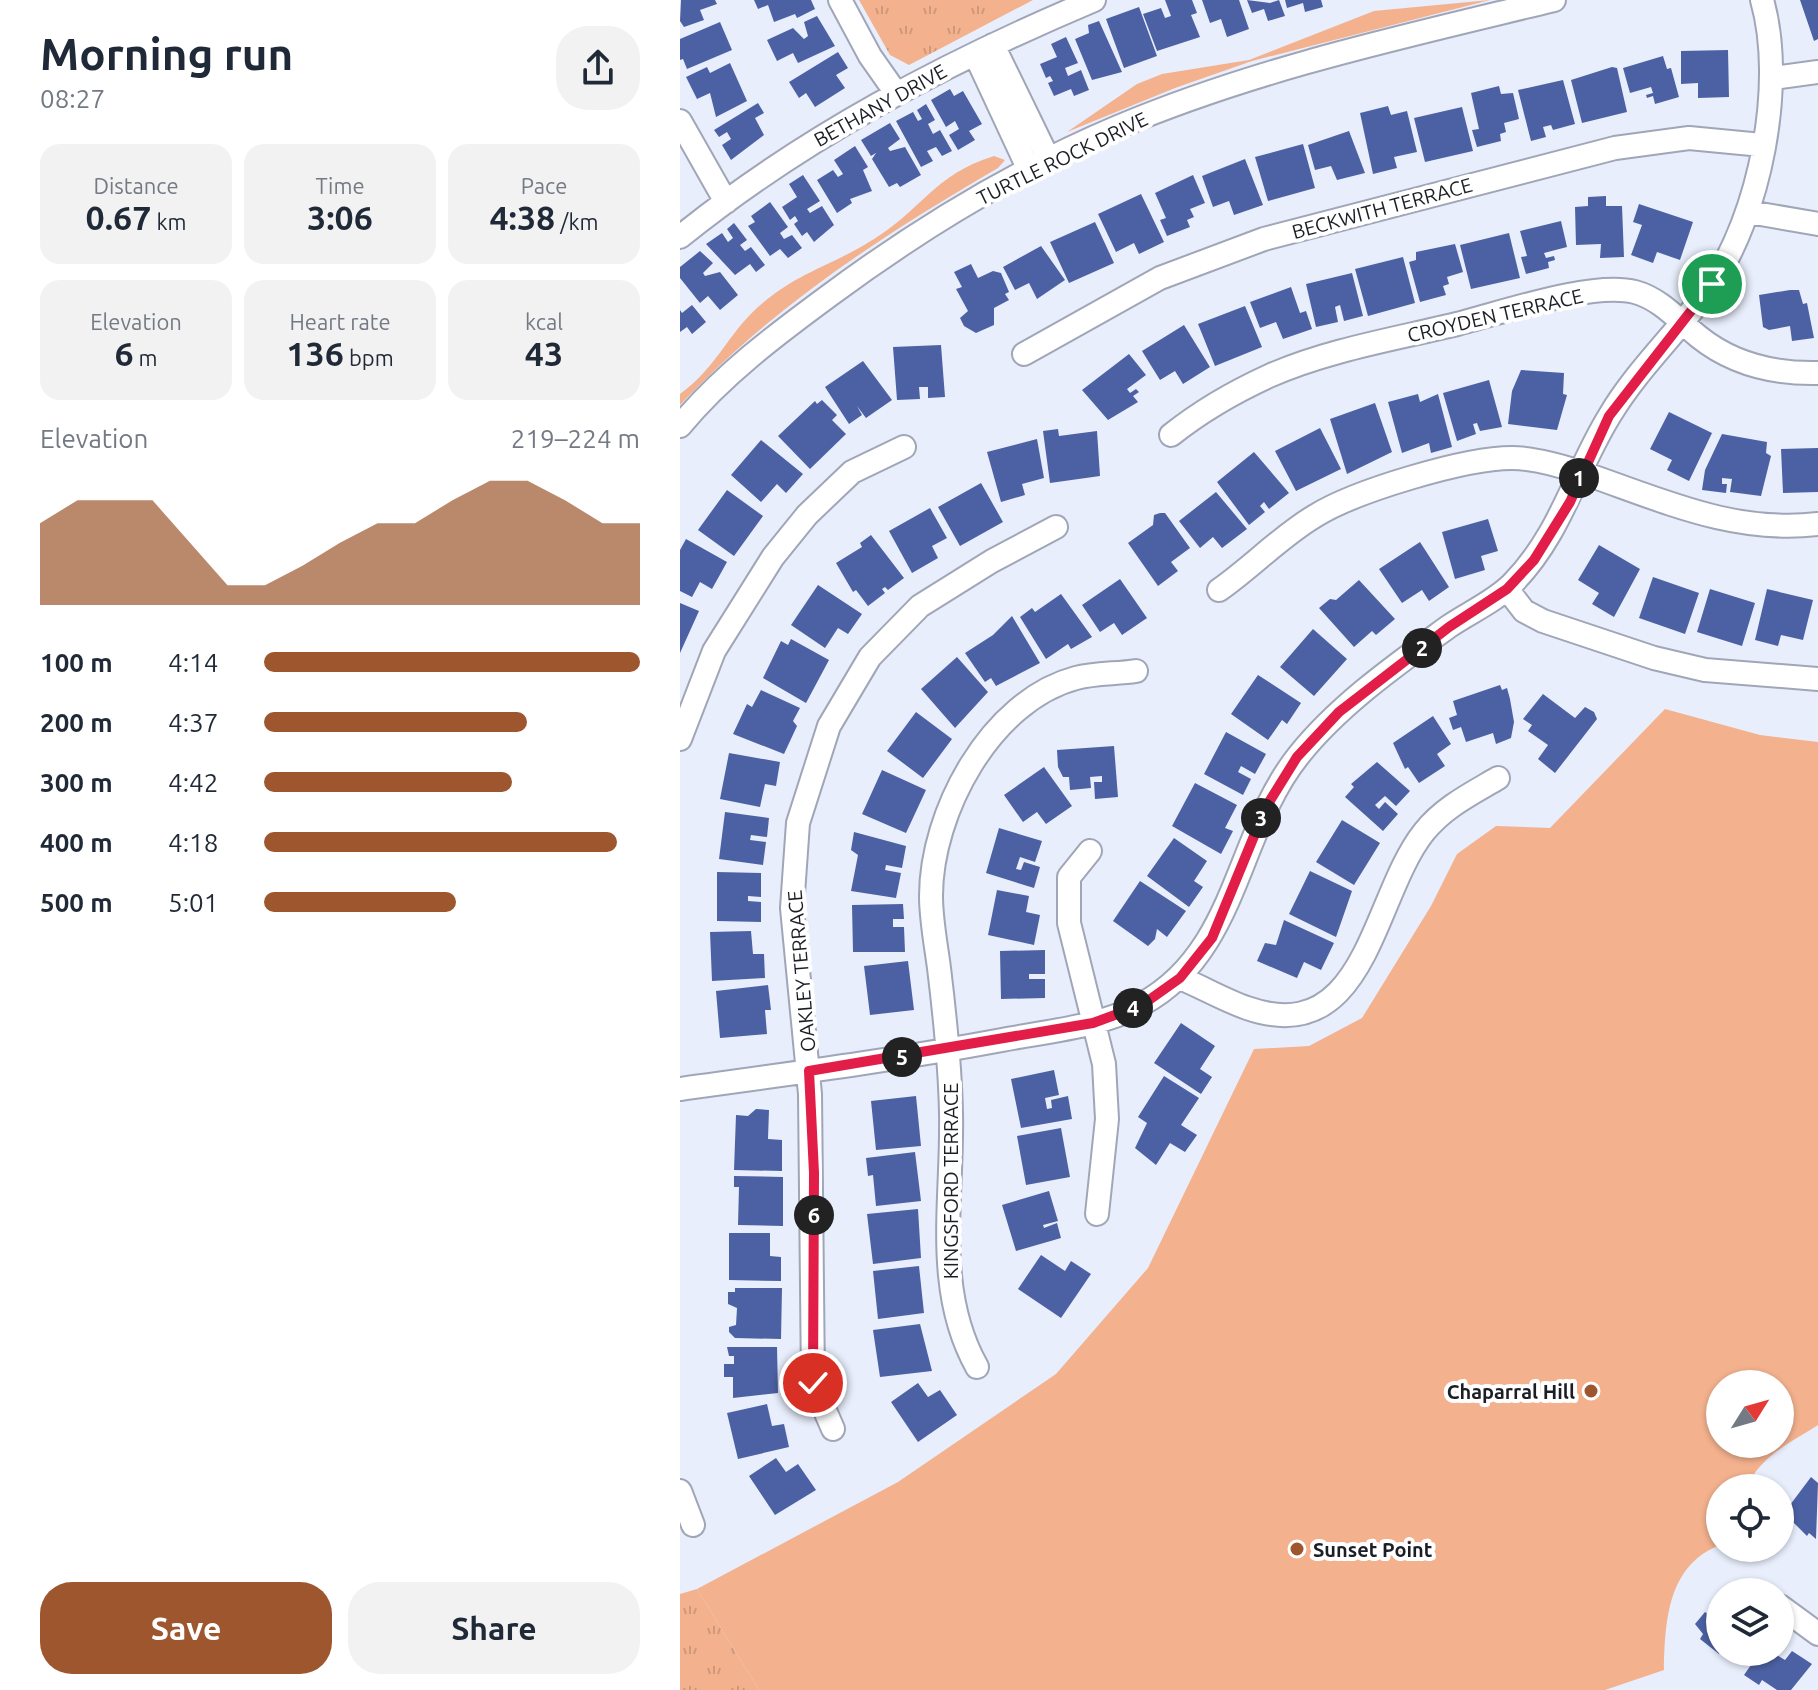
<!DOCTYPE html>
<html lang="en">
<head>
<meta charset="utf-8">
<style>
  :root { --surface:#fff; --page:#f2f2f3; --text:#1f2937; --muted:#747a83; --accent:#9d562d }
  body { margin:0; font-family:Ubuntu,sans-serif; background:var(--page); color:var(--text); height:100vh; display:flex; flex-direction:column; font-size:30px; white-space:nowrap }
  * { box-sizing:border-box; margin:0 }
  p { font-size:26px; color:var(--muted) }
  .icon { flex:none; width:44px; height:44px; fill:none; stroke:currentColor; stroke-width:2; stroke-linecap:round; stroke-linejoin:round }
  .map { position:relative; flex:1; overflow:hidden }
  .details { display:flex; flex-direction:column; background:var(--surface); width:680px }
  .details>* { flex:none }
  .needle { width:52px; rotate:53deg }
  .tools { position:absolute; left:1026px; top:1370px; display:grid; gap:16px }
  .tools a { display:grid; place-items:center; width:88px; height:88px; border-radius:50%; background:var(--surface); box-shadow:0 2px 6px #0004; font-size:40px }
  .pin { position:absolute; display:grid; place-items:center; width:68px; height:68px; color:#fff; margin:-34px; border:4px solid #fff; border-radius:50%; box-shadow:0 2px 8px #0007 }
  .km { position:absolute; width:40px; height:40px; margin:-20px; border-radius:50%; background:#222; color:#fff; font-size:22px; line-height:40px; text-align:center }
  .round { display:grid; place-items:center; flex:none; width:84px; height:84px; border-radius:32px; background:var(--page) }
  .headline { display:flex; align-items:center; justify-content:space-between; height:136px; padding:0 40px }
  h1 { font-size:44px; font-weight:700; line-height:60px }
  .figures { display:grid; grid-template-columns:repeat(3,1fr); gap:12px; height:136px; padding:8px 40px }
  .figures div { display:grid; align-content:center; border-radius:20px; background:var(--page); text-align:center }
  .figures b { font-size:34px; font-weight:700 }
  .figures small { font-size:22px; font-weight:400 }
  .figures p { font-size:22px }
  .chart { height:224px; padding:16px 40px }
  .chart p { display:flex; justify-content:space-between }
  .chart svg { width:100%; height:144px; margin-top:8px; fill:var(--accent); opacity:.7 }
  .button { display:flex; gap:16px; margin-top:auto; padding:16px 40px }
  .button a { flex:1; height:92px; border-radius:32px; background:var(--accent); color:#fff; font-size:32px; font-weight:700; line-height:92px; text-align:center }
  .button a+a { background:var(--page); color:var(--text) }
  ul { padding:0 40px; list-style:none; font-size:26px }
  li { display:grid; grid-template-columns:128px 96px 1fr; align-items:center; height:60px }
  li i { height:20px; border-radius:10px; background:var(--accent) }
  main { display:flex; flex:1; min-height:0 }
  .map>svg:first-child { display:block }
  .green { fill:#f3b18e; fill-rule:evenodd }
  .park { fill:url(#park-tufts) }
  .building { fill:#4c61a3 }
  .lines { fill:none; stroke-linecap:round; stroke-linejoin:round }
  .minor-casing { stroke:#a0a6b7; stroke-width:26 }
  .minor { stroke:#fff; stroke-width:22 }
  .route-casing { stroke:#fff; stroke-width:16 }
  .route { stroke:#e11d48; stroke-width:10 }
  .poi-dot { fill:#9d562d; stroke:#fff; stroke-width:3 }
  .labels { text-anchor:middle; dominant-baseline:central; stroke-width:8; stroke-linejoin:round; paint-order:stroke }
  .street-label { font-size:20px; fill:#1b1e24; stroke:#fff }
  .poi-label { font-size:20px; font-weight:bold; fill:#1b1e24; stroke:#fff; text-anchor:end }
</style>
</head>
<body>
<main>
<section class="details">
<div class="headline"><div><h1>Morning run</h1><p>08:27</p></div><a class="round"><svg class="icon" aria-label="share" viewBox="0 0 24 24"><path d="M12 15V3M7 8l5-5 5 5M5 13v7h14v-7"/></svg></a></div>
<div class="figures">
<div><p>Distance</p><b>0.67<small> km</small></b></div>
<div><p>Time</p><b>3:06</b></div>
<div><p>Pace</p><b>4:38<small> /km</small></b></div>
</div>
<div class="figures">
<div><p>Elevation</p><b>6<small> m</small></b></div>
<div><p>Heart rate</p><b>136<small> bpm</small></b></div>
<div><p>kcal</p><b>43</b></div>
</div>
<div class="chart"><p><span>Elevation</span>219–224 m</p>
<svg viewBox="0 0 160 44" preserveAspectRatio="none"><path d="M0 44V19L10 12L20 12L30 12L40 25L50 38L60 38L70 32L80 25L90 19L100 19L110 12L120 6L130 6L140 12L150 19L160 19V44z"/></svg>
</div>
<ul>
<li><b>100 m</b>4:14<i style="width:100%"></i></li>
<li><b>200 m</b>4:37<i style="width:70%"></i></li>
<li><b>300 m</b>4:42<i style="width:66%"></i></li>
<li><b>400 m</b>4:18<i style="width:94%"></i></li>
<li><b>500 m</b>5:01<i style="width:51%"></i></li>
</ul>
<div class="button"><a>Save</a><a>Share</a></div>
</section>
<div class="map">
<svg width="1138" height="1690" viewBox="0 0 1138 1690">
  <defs>
    <pattern id="park-tufts" width="24" height="20" patternUnits="userSpaceOnUse" patternTransform="scale(2)"><rect width="24" height="20" fill="#f3b18e"/><path d="M3 7l-1-3M5 7V3M7 7l1-3M15 17l-1-3M17 17v-4M19 17l1-3" fill="none" stroke="#d0987a"/></pattern>
  </defs>
  <rect width="100%" height="100%" fill="#e8eefc"/>
  <path class="green" d="M810 0 572 61 495 88 387 132 457 84 482 74 569 60 694 11Z
    M314 156 325 160 318 168C203 235 92 307 0 405V394C36 368 48 334 78 307 119 271 152 266 194 239 243 209 253 175 314 156Z
    M985 709 1080 735 1138 742V1425C1115 1440 1075 1459 1068 1488H1040V1545C988 1565 985 1620 984 1670L925 1690H79L17 1589 218 1482 376 1374 468 1268 574 1049 629 1046 682 1018 751 906 777 854 816 826 870 828ZM1040 1384H1100V1444H1040Z"/>
  <path class="park" d="M179 0H353L229 65 210 55Z
    M17 1589 79 1690H0V1594Z"/>
  <path class="building" d="M35 0 37 4 20 10 24 20 4 27 0 21 1 0Z
    M74 0H131L135 9 117 18 115 14 94 22 88 5 78 9Z
    M485 0H512L517 13 511 15 520 37 477 51 463 14 481 8 485 18 491 16Z
    M522 0H559L569 29 547 37 541 19 530 23Z
    M567 0 590 3 599 0 605 16 588 21 584 9 572 13Z
    M605 0H641L643 7 625 12 623 3 607 8Z
    M1120 0H1138V39L1134 41Z
    M459 7 477 56 444 68 426 19Z
    M137 16 155 46 118 63 113 53 97 61 87 40 113 28 124 39 128 36 124 22Z
    M419 21 442 72 412 80 395 39 409 33 408 25Z
    M40 22 52 50 7 69 3 59 0 60V39Z
    M386 37 398 63 385 68 388 76 401 70 409 90 394 96 391 89 374 96 368 83 373 81 370 76 366 78 360 64 377 57 371 44Z
    M1048 50 1049 97 1018 98V83L1001 84V51Z
    M158 52 168 68 156 75 165 88 135 107 126 93 119 98 109 82Z
    M983 56 987 69 991 68 999 97 975 104 973 96 967 98 966 95 973 93 971 87 950 93 943 68Z
    M50 63 67 101 36 117 30 93 17 99 6 77 27 67 30 73Z
    M932 67 937 68 947 112 902 123 891 80Z
    M883 80 895 124 873 130 871 125 863 127 866 137 851 141 838 90Z
    M819 86 821 94 833 93 839 119 824 123 826 132 820 134 821 141 797 147 792 130 799 129 791 93Z
    M270 89 274 96 283 91 302 124 289 131 295 140 278 150 269 135 279 129 275 121 266 127 251 100Z
    M78 103 84 113 75 118 84 135 51 160 42 145 51 139 47 132 39 137 34 130Z
    M246 104 255 120 248 124 253 134 260 130 272 151 262 156 256 147 247 151 253 161 241 167 216 121 233 112 238 121 242 119 237 110Z
    M708 106 711 115 727 111 737 152 714 157 717 168 693 174 680 113Z
    M782 107 793 151 745 162 734 118Z
    M210 123 220 139 208 148 210 151 225 147 241 175 220 187 217 183 209 187 192 159 196 153 191 156 181 140Z
    M669 131 685 173 657 180 651 166 635 170 628 145Z
    M623 144 635 188 588 201 575 157Z
    M175 146 188 167 183 170 192 191 170 199 172 203 157 213 137 180 153 170 158 177 163 174 154 160Z
    M565 159 583 205 554 215 549 201 533 207 522 176Z
    M123 175 140 201 127 209 130 213 142 206 154 225 134 242 127 232 122 236 114 224 118 221 115 216 110 220 102 207 117 197 109 184Z
    M513 175 525 203 510 209 514 217 507 220 510 227 487 236 480 220 486 218 475 193Z
    M461 194 484 242 459 254 454 243 436 252 418 214Z
    M926 196V206H942L944 257 920 258 921 244 896 245 895 207 908 206V197Z
    M90 202 108 227 100 233 104 239 112 235 122 248 108 258 100 249 90 256 68 226 75 222 71 216Z
    M959 204 1013 222 1000 260 977 252 973 263 951 255 962 225 953 222Z
    M881 221 887 247 864 253 866 258 874 256 875 260 868 262 869 268 846 274 841 257 847 256 840 231Z
    M415 222 434 263 389 283 370 242Z
    M54 223 67 240 60 245 65 251 71 247 85 265 76 272 70 264 55 275 26 244 42 233 48 242 53 238 47 229Z
    M829 233 840 278 791 289 780 245Z
    M775 244 783 272 767 277 769 284 763 286 766 295 740 302 729 262 736 260V252Z
    M361 246 385 280 357 299 349 283 335 290 323 267Z
    M20 251 33 263 23 273 25 276 40 272 58 295 40 310 28 296 20 303 0 278V267Z
    M723 257 735 303 688 316 675 269Z
    M291 264 298 278 313 271 321 273 329 292 325 294 329 300 314 308V325L296 333 284 326 280 318 288 311 276 289 282 287 274 272Z
    M672 273 683 316 664 321 660 305 655 307 658 322 636 327 626 284Z
    M611 287 620 313 626 311 632 329 603 339 596 322 580 328 570 302Z
    M1110 290H1119L1123 304 1127 303 1134 338 1112 341 1110 326 1089 330 1083 327 1079 295Z
    M12 305 26 322 12 334 7 327 0 332V310L2 313Z
    M565 306 582 347 535 366 518 324Z
    M504 325 530 367 503 384 495 371 480 380 462 351Z
    M261 345 265 397 248 398V387H239L240 399 217 400 213 347Z
    M449 354 466 375 447 389 450 393 456 389 459 392 453 396 458 402 428 420 402 390Z
    M183 361 212 400 186 418 177 406 182 415 169 424 145 387Z
    M841 370 884 373 883 394 887 395 877 430 828 424 832 391Z
    M809 380 822 427 800 431 797 423 793 424 796 434 777 441 763 393Z
    M738 394 740 402 758 394 772 447 751 453 749 443 722 453 708 402Z
    M142 400 157 415 152 420 166 434 130 469 98 436 135 401 137 404Z
    M695 403 712 452 667 474 650 419Z
    M989 412 1032 433 1009 481 987 470 992 460 970 449Z
    M640 428 661 469 616 491 595 451Z
    M378 429 379 436 417 431 420 476 370 483 363 431Z
    M1042 434 1087 442 1086 453 1091 456 1081 496 1050 492 1052 479 1042 478V484H1047L1046 493 1022 490 1025 470Z
    M357 439 364 478 342 484 345 495 321 502 307 452Z
    M81 440 123 474 106 493 97 484 81 502 51 475Z
    M1138 448V492L1103 493 1101 449Z
    M574 452 609 493 589 509 584 502 580 506 585 512 569 525 537 482Z
    M301 483 323 522 280 546 258 507Z
    M47 490 83 516 54 556 18 530Z
    M536 492 567 529 542 548 533 537 520 548 499 521Z
    M250 508 267 538 252 546 258 558 232 573 209 531Z
    M480 513H485L510 548 491 562 498 571 478 586 448 543 473 525 474 515Z
    M808 519 818 551 801 556 805 570 775 579 762 532Z
    M191 535 224 578 208 590 205 587 202 589 205 593 188 606 176 590 173 592 156 563 182 547 180 543Z
    M6 539 47 562 32 589 20 582 12 597 0 591V550Z
    M740 542 769 587 749 601 742 590 722 603 699 569Z
    M919 545 960 569 934 617 912 604 919 593 898 580Z
    M973 577 1019 593 1005 634 959 618Z
    M440 579 467 618 442 635 434 623 420 632 402 605Z
    M679 580 715 619 696 635 692 631 674 647 639 608 650 599 656 600Z
    M138 585 182 614 168 634 158 628 145 648 111 625Z
    M1030 589 1075 603 1062 646 1017 632Z
    M1087 589 1133 600 1123 640 1101 635 1098 646 1075 640Z
    M381 594 412 637 391 649 388 644 366 659 340 617 352 608 355 612Z
    M0 603 19 611 0 653Z
    M332 616 360 663 316 686 311 678 305 682 285 653 313 635Z
    M633 629 667 659 634 696 600 667Z
    M111 639 149 660 126 703 83 678 101 641 108 645Z
    M277 657 308 692 275 728 241 689Z
    M578 675 621 703 607 724 602 720 588 740 551 714Z
    M820 685 822 690 827 688 830 699 834 722 831 738 816 744 813 733 786 742 781 727 773 730 769 718 777 715 773 701Z
    M81 690 120 708 113 721 117 726 104 754 53 734 67 704 72 707Z
    M863 694 895 718 905 707 914 712 917 719 875 773 858 759 868 745 848 731 852 725 843 719Z
    M236 712 272 739 243 778 207 751Z
    M753 716 771 744 757 754 765 766 739 783 728 767 725 769 713 743Z
    M546 732 586 754 575 774 561 766 558 772 571 779 563 795 524 774Z
    M434 746 438 797 415 799 414 782H422V776L410 777 411 788 390 790 389 777H383L378 767 377 750Z
    M49 753 100 762 96 786 85 784 80 807 40 799Z
    M697 762 730 791 716 806 705 796 695 805 699 809 705 802 718 814 703 831 665 797 674 787 671 784Z
    M364 767 392 806 366 824 357 812 343 822 324 795Z
    M202 770 246 790 226 833 182 814Z
    M515 783 557 805 545 828 553 831 541 854 492 826Z
    M45 812 89 818 87 837 71 835 70 840 86 842 83 865 39 859Z
    M662 820 700 843 674 885 636 862Z
    M319 828 362 841 355 862 340 857 336 869 341 870 344 862 360 867 354 888 306 873Z
    M174 832 226 846 222 868 206 865 205 870 221 873 216 898 171 891 178 855 171 850Z
    M494 838 527 861 514 881 523 887 509 907 467 876Z
    M630 871 672 891 656 937 609 914Z
    M37 872 81 873V897L68 896V901L81 902V922L37 921Z
    M460 881 506 911 487 937 477 929 475 939 468 946 433 921Z
    M317 890 349 896 346 912 360 915 354 945 308 935Z
    M223 904 224 919H213V927H224L225 952H173L172 905Z
    M604 920 654 943 641 970 624 962 617 978 577 961 585 943 596 945Z
    M71 931 73 954H84L85 978 32 981 30 932Z
    M365 950V974H349V979H365V998L321 999 320 951Z
    M228 961 234 1010 190 1015 184 966Z
    M88 985 91 1010H85L87 1034 40 1038 36 991Z
    M501 1023 535 1046 520 1069 532 1077 521 1094 474 1063Z
    M374 1070 379 1095 365 1098 367 1109 372 1108 371 1100 388 1096 392 1119 341 1128 331 1079Z
    M484 1076 519 1098 501 1125 517 1135 505 1152 490 1143 476 1165 455 1148 467 1123 458 1117Z
    M236 1096 241 1146 196 1150 191 1101Z
    M76 1109 89 1110 88 1139 102 1140V1171L54 1170 56 1115 68 1116Z
    M381 1128 390 1177 346 1185 337 1136Z
    M235 1152 241 1201 196 1206 193 1175 188 1176 186 1158Z
    M54 1176 103 1177V1226L58 1225 59 1187H54Z
    M369 1191 378 1221 363 1225 364 1228 377 1223 381 1238 336 1251 322 1205Z
    M238 1209 241 1258 193 1264 187 1214Z
    M49 1233H90V1256L101 1257V1281L49 1280Z
    M361 1255 385 1271 391 1261 411 1274 381 1318 338 1289Z
    M239 1266 244 1313 198 1319 193 1271Z
    M55 1288H102L101 1339 55 1338 49 1332V1327L56 1325 57 1308 48 1304V1292H55Z
    M240 1324 252 1371 200 1377 193 1330Z
    M47 1347H97L98 1393 53 1398V1377H44V1364H54V1356H49Z
    M238 1383 248 1397 260 1390 277 1415 238 1442 211 1402Z
    M87 1404 92 1426 104 1424 109 1447 58 1459 47 1413Z
    M96 1458 106 1472 118 1464 136 1490 95 1515 69 1476Z
    M1131 1477 1138 1483 1136 1539 1129 1533 1127 1536 1104 1513Z
    M1040 1608V1652L1039 1654 1020 1639 1023 1634 1015 1624 1025 1612 1033 1618Z
    M1112 1651 1132 1664 1111 1690H1097L1082 1680 1079 1685 1064 1675 1080 1652H1099L1097 1655 1105 1660Z"/>
  <g class="lines">
    <g class="minor-casing">
      <path id="minor" d="M160 0 190 56 216 93
        M313 45 369 160
        M295 54 349 170
        M1094 78 1138 72
        M0 121 46 202
        M1069 212 1138 224
        M0 237C125 136 267 62 414 0
        M344 354 480 278 584 239 935 148 1009 138 1082 145
        M0 426C42 375 97 334 150 295 239 229 336 170 438 127 578 68 726 36 874 0
        M491 435C521 411 554 392 589 376 648 350 715 339 777 324 821 313 912 281 955 292 981 299 999 321 1019 337 1054 365 1094 374 1138 373
        M827 589 844 611 863 621 974 658 1025 670 1138 679
        M539 590C572 567 601 536 635 516 675 491 785 458 832 458 855 458 882 466 903 473 982 500 1053 534 1138 524
        M0 739 34 651 93 557 127 515 172 472 224 447
        M410 851 389 877V923L424 1064 427 1119 417 1214
        M500 978C522 987 544 1000 567 1008 687 1050 692 897 744 832 764 807 791 794 818 778
        M0 1089C108 1074 215 1060 322 1040 368 1031 421 1027 462 1004 558 952 556 833 619 755 659 705 716 665 768 627 788 613 814 602 832 584 882 533 894 473 930 415 958 368 999 331 1030 287 1080 216 1106 84 1082 0
        M297 1367C253 1289 273 1199 271 1113 270 1064 265 1017 259 968 256 945 251 920 251 896 251 813 310 701 396 678 415 673 437 674 456 671
        M153 1429 133 1383 130 1094 112 908 118 823 149 726 190 657 240 606 312 561 376 527
        M0 1491 13 1525
        M1100 1606 1138 1634"/>
    </g>
    <use href="#minor" class="minor"/>
  </g>
  <g class="lines">
    <g class="route-casing">
      <path id="route" d="M133 1383 134 1173 129 1071 413 1023 462 1005 500 978 532 938 586 807 617 757 659 712 769 627 827 589 854 560 890 502 929 416 1032 284"/>
    </g>
    <use href="#route" class="route"/>
  </g>
  <g class="poi-dot">
    <circle cx="911" cy="1391" r="8"/>
    <circle cx="617" cy="1549" r="8"/>
  </g>
  <g class="labels">
    <g class="street-label">
      <text transform="translate(200 105) rotate(-29)">BETHANY DRIVE</text>
      <text transform="translate(382 158) rotate(-26)">TURTLE ROCK DRIVE</text>
      <text transform="translate(702 208) rotate(-15)">BECKWITH TERRACE</text>
      <text transform="translate(815 315) rotate(-13)">CROYDEN TERRACE</text>
      <text transform="translate(121 971) rotate(-95)">OAKLEY TERRACE</text>
      <text transform="translate(270 1181) rotate(-90)">KINGSFORD TERRACE</text>
    </g>
    <g class="poi-label">
      <text x="895" y="1391">Chaparral Hill</text>
      <text x="633" y="1549" text-anchor="start">Sunset Point</text>
    </g>
  </g>
</svg>
<div class="tools">
<a><svg class="needle" viewBox="-14 -14 28 28"><path d="M0-13l5 13h-10z" fill="#e53935"/><path d="M0 13l5-13h-10z" fill="#747a83"/></svg></a>
<a><svg class="icon" aria-label="locate" viewBox="0 0 24 24"><circle cx="12" cy="12" r="6"/><path d="M12 2v4M12 18v4M2 12h4M18 12h4"/></svg></a>
<a><svg class="icon" aria-label="layers" viewBox="0 0 24 24"><path d="M12 4l9 5-9 5-9-5zM3 14l9 5 9-5"/></svg></a>
</div>
<div class="pin" style="left:1032px;top:284px;background:#1e9e55"><svg class="icon" aria-label="arrive" viewBox="0 0 24 24"><path d="M6 21V4h12l-3 4 3 4H6"/></svg></div>
<div class="pin" style="left:133px;top:1383px;background:#d93025"><svg class="icon" aria-label="check" viewBox="0 0 24 24"><path d="M5 12l5 5 9-10"/></svg></div>
<b class="km" style="left:899px;top:478px">1</b>
<b class="km" style="left:742px;top:648px">2</b>
<b class="km" style="left:581px;top:818px">3</b>
<b class="km" style="left:453px;top:1008px">4</b>
<b class="km" style="left:222px;top:1057px">5</b>
<b class="km" style="left:134px;top:1215px">6</b>
</div>
</main>
</body>
</html>
